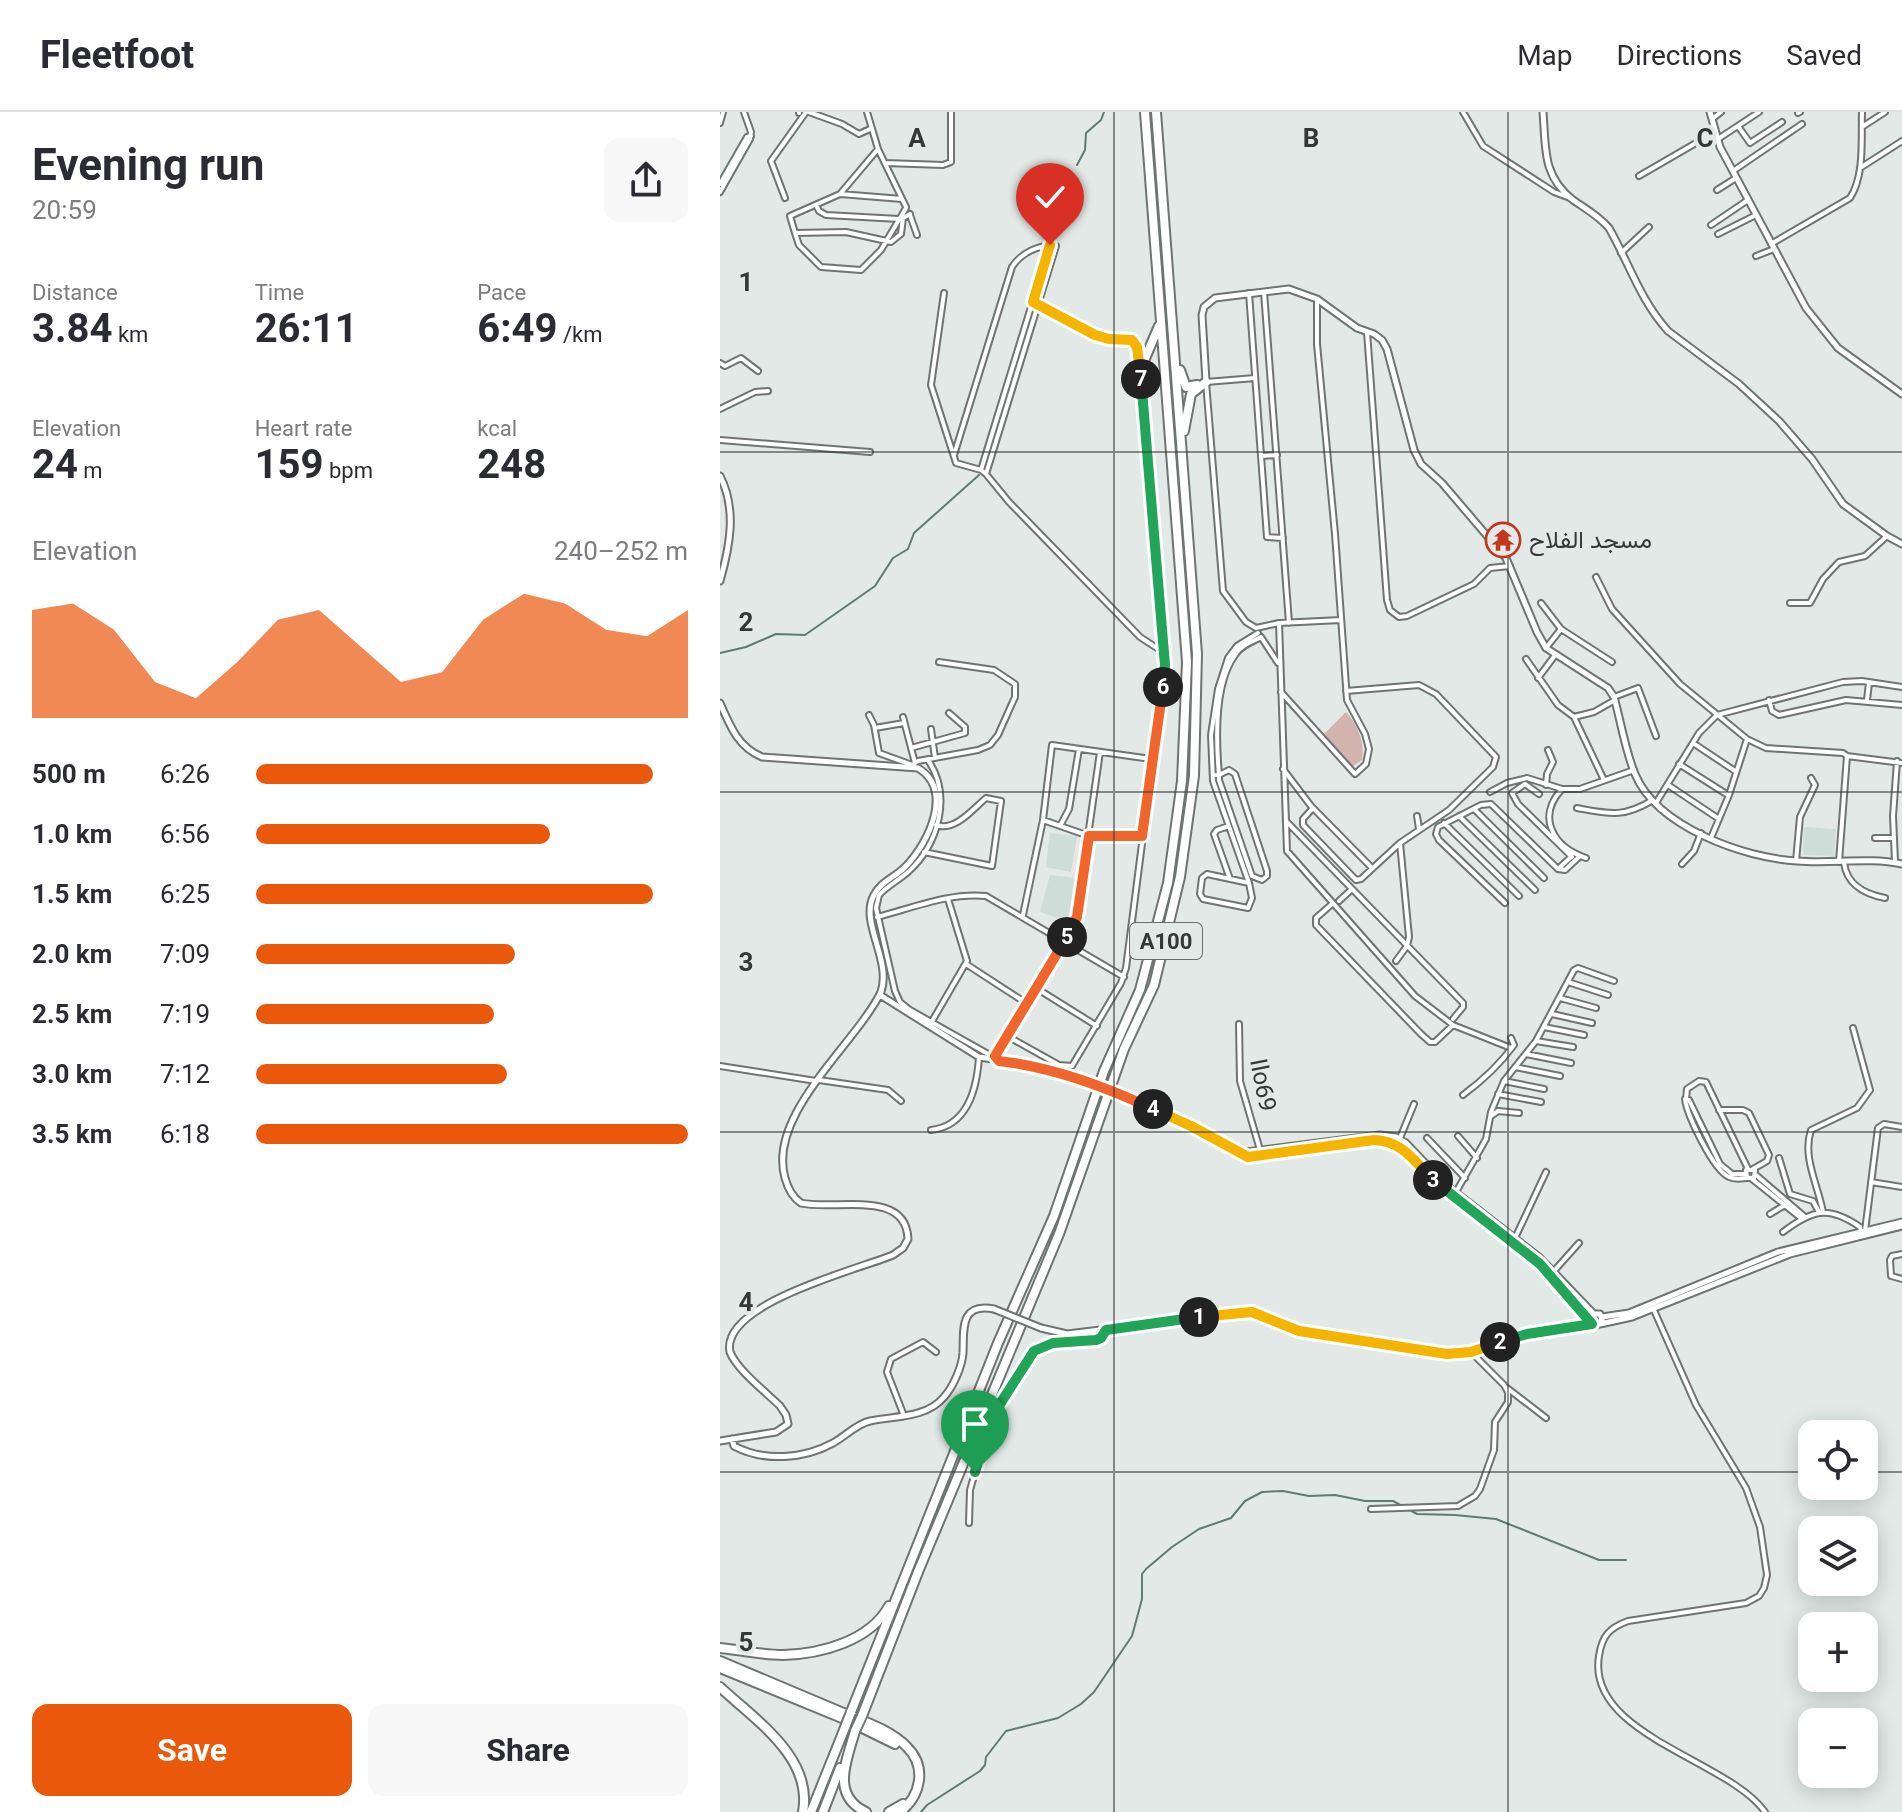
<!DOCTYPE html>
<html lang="en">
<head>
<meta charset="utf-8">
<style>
  :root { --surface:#fff; --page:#f7f7f7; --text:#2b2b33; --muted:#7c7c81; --line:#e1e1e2; --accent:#ea580c }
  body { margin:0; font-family:Roboto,Vazirmatn,sans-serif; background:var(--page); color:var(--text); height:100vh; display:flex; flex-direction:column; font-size:30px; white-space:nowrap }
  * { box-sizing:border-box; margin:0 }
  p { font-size:26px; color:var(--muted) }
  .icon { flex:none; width:44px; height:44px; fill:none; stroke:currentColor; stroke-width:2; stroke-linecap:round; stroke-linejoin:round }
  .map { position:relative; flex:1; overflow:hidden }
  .side { display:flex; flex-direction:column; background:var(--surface); width:720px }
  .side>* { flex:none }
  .fabs { position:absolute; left:1078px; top:1308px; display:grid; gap:16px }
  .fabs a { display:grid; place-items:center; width:80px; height:80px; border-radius:16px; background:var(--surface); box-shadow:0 4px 20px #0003; font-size:40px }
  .pin { position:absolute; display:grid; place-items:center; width:68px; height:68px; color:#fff; margin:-82px -34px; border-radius:50% 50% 50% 0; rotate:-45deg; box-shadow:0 0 8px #0007 }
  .pin .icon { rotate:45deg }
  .km { position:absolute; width:40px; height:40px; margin:-20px; border-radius:50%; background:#222; color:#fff; font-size:22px; line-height:40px; text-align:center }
  .round { display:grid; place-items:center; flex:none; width:84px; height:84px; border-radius:16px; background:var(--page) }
  .overview { display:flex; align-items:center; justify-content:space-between; height:136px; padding:0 32px }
  h1 { font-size:44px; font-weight:700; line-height:60px }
  .metrics { display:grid; grid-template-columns:repeat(3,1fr); gap:12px; height:136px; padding:8px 32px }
  .metrics div { display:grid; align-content:center }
  .metrics b { font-size:40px; font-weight:700 }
  .metrics small { font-size:22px; font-weight:400 }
  .metrics p { font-size:22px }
  .chart { height:224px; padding:16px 32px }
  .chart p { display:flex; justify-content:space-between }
  .chart svg { width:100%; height:144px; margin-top:8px; fill:var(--accent); opacity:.7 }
  .button { display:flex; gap:16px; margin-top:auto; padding:16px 32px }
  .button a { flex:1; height:92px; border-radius:16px; background:var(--accent); color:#fff; font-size:32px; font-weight:700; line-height:92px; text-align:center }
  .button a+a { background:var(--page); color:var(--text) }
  ul { padding:0 32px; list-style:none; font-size:26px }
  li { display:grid; grid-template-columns:128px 96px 1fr; align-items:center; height:60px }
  li i { height:20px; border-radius:10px; background:var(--accent) }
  header { display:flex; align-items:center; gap:48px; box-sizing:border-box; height:112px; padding:0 40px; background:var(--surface); border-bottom:2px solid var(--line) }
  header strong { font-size:38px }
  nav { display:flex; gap:44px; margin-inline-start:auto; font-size:28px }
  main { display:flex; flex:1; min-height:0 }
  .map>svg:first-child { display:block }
  .built { fill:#ceddd8 }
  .green { fill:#d2b3ad }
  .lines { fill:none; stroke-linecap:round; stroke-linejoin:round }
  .stream { stroke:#617b73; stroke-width:2 }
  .street-casing { stroke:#6e7472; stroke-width:8 }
  .secondary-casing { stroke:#6e7472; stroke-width:9 }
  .highway-casing { stroke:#6e7472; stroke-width:12 }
  .street { stroke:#fff; stroke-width:4 }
  .secondary { stroke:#fff; stroke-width:5 }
  .highway { stroke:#fff; stroke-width:8 }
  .secondary-bridge-casing { stroke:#6e7472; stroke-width:9; stroke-linecap:butt }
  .highway-bridge-casing { stroke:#6e7472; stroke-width:12; stroke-linecap:butt }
  .secondary-bridge { stroke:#fff; stroke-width:5 }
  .highway-bridge { stroke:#fff; stroke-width:8 }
  .split-1-casing { stroke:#fff; stroke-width:16 }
  .split-2-casing { stroke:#fff; stroke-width:16 }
  .split-3-casing { stroke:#fff; stroke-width:16 }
  .split-4-casing { stroke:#fff; stroke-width:16 }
  .split-5-casing { stroke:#fff; stroke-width:16 }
  .split-6-casing { stroke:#fff; stroke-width:16 }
  .split-7-casing { stroke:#fff; stroke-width:16 }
  .split-8-casing { stroke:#fff; stroke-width:16 }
  .split-1 { stroke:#22a559; stroke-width:10 }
  .split-2 { stroke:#f5b400; stroke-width:10 }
  .split-3 { stroke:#22a559; stroke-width:10 }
  .split-4 { stroke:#f5b400; stroke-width:10 }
  .split-5 { stroke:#f0652b; stroke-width:10 }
  .split-6 { stroke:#f0652b; stroke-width:10 }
  .split-7 { stroke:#22a559; stroke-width:10 }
  .split-8 { stroke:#f5b400; stroke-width:10 }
  .grid { fill:none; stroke:#353837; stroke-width:2; stroke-opacity:0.55 }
  .labels { text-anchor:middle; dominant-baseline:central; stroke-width:8; stroke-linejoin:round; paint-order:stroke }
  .shield { fill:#e2e9e6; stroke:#696d6c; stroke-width:2 }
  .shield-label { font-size:22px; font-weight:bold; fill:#353837 }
  .poi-label { font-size:24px; fill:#353837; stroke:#e2e9e6; text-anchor:start }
  .street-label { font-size:24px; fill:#353837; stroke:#e2e9e6 }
  .grid-label { font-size:26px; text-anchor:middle; font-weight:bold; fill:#353837; stroke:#e2e9e6; stroke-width:8; stroke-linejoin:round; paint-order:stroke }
</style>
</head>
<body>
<header>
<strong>Fleetfoot</strong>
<nav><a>Map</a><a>Directions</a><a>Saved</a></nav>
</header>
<main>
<section class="side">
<div class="overview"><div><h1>Evening run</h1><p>20:59</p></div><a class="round"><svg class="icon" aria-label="share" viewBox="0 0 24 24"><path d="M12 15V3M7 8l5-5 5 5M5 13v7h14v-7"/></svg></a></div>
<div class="metrics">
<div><p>Distance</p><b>3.84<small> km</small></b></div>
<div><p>Time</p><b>26:11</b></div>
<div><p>Pace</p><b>6:49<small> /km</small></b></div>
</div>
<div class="metrics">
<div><p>Elevation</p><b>24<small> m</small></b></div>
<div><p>Heart rate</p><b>159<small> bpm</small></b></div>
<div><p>kcal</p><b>248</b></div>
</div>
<div class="chart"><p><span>Elevation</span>240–252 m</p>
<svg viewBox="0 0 160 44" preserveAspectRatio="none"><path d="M0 44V11L10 9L20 17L30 33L40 38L50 27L60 14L70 11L80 22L90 33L100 30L110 14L120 6L130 9L140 17L150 19L160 11V44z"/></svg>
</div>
<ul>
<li><b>500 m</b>6:26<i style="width:92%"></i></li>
<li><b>1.0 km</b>6:56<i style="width:68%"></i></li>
<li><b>1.5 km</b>6:25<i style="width:92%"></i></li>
<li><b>2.0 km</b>7:09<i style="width:60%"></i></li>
<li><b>2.5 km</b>7:19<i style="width:55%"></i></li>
<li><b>3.0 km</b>7:12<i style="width:58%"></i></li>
<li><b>3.5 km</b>6:18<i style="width:100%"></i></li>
</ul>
<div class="button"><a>Save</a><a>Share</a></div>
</section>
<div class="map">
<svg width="1182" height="1700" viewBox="0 0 1182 1700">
  <rect width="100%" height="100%" fill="#e2e9e6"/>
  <path class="built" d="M1084 715 1116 717 1114 744 1083 743Z
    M330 721 357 724 351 760 326 755Z
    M330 763 355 766 357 775 349 804 344 808 320 800Z"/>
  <path class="green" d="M626 600C638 613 645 631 642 648L632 655 602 624Z"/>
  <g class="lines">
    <path class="stream" d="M357 53 365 38 366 21 381 8 384 0
      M0 541 26 535 56 522 85 523 155 474 173 446 188 437 194 421 259 363
      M201 1700 207 1693 260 1659 265 1653 266 1645 286 1619 338 1606 361 1592 374 1580 412 1524 422 1487V1462L426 1457 452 1435 479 1417 511 1406 525 1389 542 1380 563 1379 589 1384 615 1383 645 1389H673L697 1402 735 1403 776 1407 879 1448H906"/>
    <g class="street-casing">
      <path id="street" d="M89 0 122 12 139 22 150 17
        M147 0 158 37 186 95
        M743 0 763 34 834 80 850 86
        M79 1V0
        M1078 1 1080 0
        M992 7 1001 0
        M0 11 3 0
        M1018 14 1030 31 1062 10
        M1142 15 1165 0
        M998 27 1039 0
        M158 37 120 82 70 104 75 121 126 120 171 130 181 122 183 106 190 102
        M165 51 223 53 231 50V0
        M1140 56 1182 29
        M1013 59 1082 12
        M919 64 995 20
        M0 72 27 25 31 24
        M997 78 1016 66
        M0 80 30 27 31 20 24 0
        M120 82 182 87
        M65 86 51 49 86 0
        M96 93 99 99 106 103 179 107
        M190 103 197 123
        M991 113 1028 88
        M75 121 79 133 101 155 141 158 161 138 186 96
        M998 122 1036 103
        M1051 132 1130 86C1145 63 1141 27 1142 0
        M901 141 929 115
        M1036 144 1054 137
        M544 180 569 511
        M224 181 211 273 236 351 261 358 266 362 289 390 420 525 443 540
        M529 181 547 425 563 426
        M313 190 368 221 389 227 412 228 417 235 420 251
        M647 220 667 488 670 498 679 505 687 504 754 472 770 456 790 454
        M0 251 5 254 21 246 38 259
        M535 266 486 270 503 479 526 510 536 516 559 511 621 508
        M0 297 35 280 48 279
        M0 328 150 340
        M234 343 292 155C301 141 319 132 336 134L266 362
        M541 344 557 343
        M261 358 330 133
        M876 465 892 497 960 572 1027 627 1046 636 1123 641 1127 644 1119 750
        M821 491 841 517 892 550
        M1070 491H1090L1103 467 1119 450 1145 444 1167 424
        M559 511 567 739 695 884 733 913 791 936
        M541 525 558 551
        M826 536 841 517
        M806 547 838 593 854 605 884 668
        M818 566 836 542
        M626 579 699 573 716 582 776 645 773 655 729 698 680 731 689 825 687 834 676 849
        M561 580 635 662 646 652 649 637 645 622 627 588 615 422 597 232V187
        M894 585 918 576 936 624
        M1049 588 1052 599 1059 603 1126 588 1182 593
        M1147 588 1149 571
        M149 603 154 613 159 641 192 653
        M183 605 195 651
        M854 605 874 600 895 588
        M155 616 184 611
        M211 617 215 646
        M973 631 1015 659
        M191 636 245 621V615L229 601
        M1127 644 1182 651
        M208 648C232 683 219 732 188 760 179 768 167 774 159 783L156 796 175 879 180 890 190 898 277 947
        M959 652 1008 683
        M190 655 198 649 258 638 270 633 278 623 295 585V572L274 558 219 550
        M563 657 591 694 652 756
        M509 658 515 662 547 759V764L542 768 532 764 499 668V663Z
        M496 663H499C496 629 494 572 515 543 520 534 532 530 541 525
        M826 673 827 662 833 650 828 638
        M948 673 999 707
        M842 677C816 705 833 735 866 746
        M770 680 787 671 807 666 842 677H860L914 658
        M819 682 805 672 792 681 798 692 852 745
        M936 691 979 621 997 603 1123 570 1142 569 1182 575
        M593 696 583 707V713L636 768 641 767 680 731
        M857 696C890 702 903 706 933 688
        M754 697 824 766
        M697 704 699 717
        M739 704 815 778
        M323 708 369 724H422
        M566 709 743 891V895L733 907
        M724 711 799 784
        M340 714 349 697 359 637
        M509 714 497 718 494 722 510 767
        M991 726 1009 683 1027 627
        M1155 726H1174
        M204 740 272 754 281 689 266 686C253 697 235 720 216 713
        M1076 749 1080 705 1095 673 1091 666
        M1175 750 1173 704 1177 649
        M1124 751C1127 773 1144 782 1165 786
        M962 752 974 739 981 721
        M838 757 845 758 859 745
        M838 757 851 745
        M529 771 532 786 528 796 483 787 480 782 482 766 487 762 529 771 493 669 491 623 498 577 508 546 517 534 538 521
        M619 789 632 777
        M785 791 719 728 716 722 718 715 761 693 771 692 838 757
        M612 792 596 806V813L701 922 710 930H715L733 913
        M303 803 323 708 332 633 431 647
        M157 805C192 796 231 780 266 784L404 865
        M246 852 306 891
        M848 870 888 883
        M316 876 377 914
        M840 886 876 896
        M832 902 872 911
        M211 911 247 849 228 787
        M519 912 520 969 540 1038
        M824 915 864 923
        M287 924 339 953 352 954 401 871 406 856 445 553 421 260
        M816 929 853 935
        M806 942 851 951
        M275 944 356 808 380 640
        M0 954 96 969
        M795 955 840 964
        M99 968 168 978 181 989
        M784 969 824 977
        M778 982 821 990
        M743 983C762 969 780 952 794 933L791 926
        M966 987 967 977 979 969 986 970 1028 1057
        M999 998H1023L1029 1001 1049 1043 1047 1049 1033 1057
        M771 1004 778 999 799 1001
        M211 1018C248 1014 257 976 259 945
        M738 1024 757 1046
        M680 1026 694 992
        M707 1026 745 1066
        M1059 1046 1070 1082 1093 1089 1099 1100
        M1025 1062H1012L1000 1052 969 988 965 987C967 1003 993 1058 1009 1065 1017 1069 1025 1065 1034 1066L1035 1058H1026L1027 1065
        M1036 1063 1085 1105
        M1032 1067 1082 1107
        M1151 1070 1182 1075
        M736 1080 766 1027 771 1000 784 969 816 929 854 858 858 856 894 869
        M1103 1100C1098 1073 1082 1045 1091 1018L1137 996 1150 978 1133 916
        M1050 1102 1065 1093
        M1145 1119 1158 1016 1164 1012 1182 1015
        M1063 1120C1092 1098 1108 1093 1140 1115L1141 1120
        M795 1126 826 1060
        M1182 1142 1172 1144 1170 1148 1171 1164 1182 1167
        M834 1159 859 1131
        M933 1196 976 1293 1026 1376 1040 1415 1047 1463 1044 1476 1039 1484 1026 1491 908 1509C889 1516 882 1524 879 1544 866 1623 1009 1648 1045 1700
        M787 1276 826 1306
        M184 1304 167 1260 171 1247 203 1230 216 1240
        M651 1397 738 1394 755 1384 760 1377 774 1338 775 1310 788 1290V1280L784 1273 751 1240
        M249 1411 250 1378 271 1306 314 1239 333 1231 376 1228 381 1226 386 1218"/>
    </g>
    <g class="secondary-casing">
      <path id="secondary" d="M823 0C826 36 822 64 853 88 866 97 879 104 889 116 909 151 920 188 948 219L1019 272 1059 309 1092 347 1123 392 1167 424 1182 432
        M990 0 1000 35 1086 196 1118 236 1182 282
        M486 269 482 203 484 195 495 186 569 177 597 187 637 216 654 222 662 228 667 237 694 338 701 352 722 371 786 446 817 520 826 536 888 576 894 585C901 610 905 638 915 662 937 715 1024 746 1077 749 1112 752 1148 745 1182 752
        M0 364C17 397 10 434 0 469
        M0 591C10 614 18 635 42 645L198 656C234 678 209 730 186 754 176 765 161 769 154 783 139 810 172 848 161 880 135 933 47 1002 65 1066 68 1077 72 1085 81 1091 114 1099 186 1076 188 1127L183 1136 173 1143C143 1156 0 1191 10 1240 17 1258 46 1280 60 1294L66 1303 68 1312 56 1320 0 1329
        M160 883 259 945 320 954 356 967
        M422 992 471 1014 528 1045 654 1028 677 1033 689 1041 720 1075 820 1152 870 1206
        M518 1041 660 1023 676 1025 686 1031 726 1073 819 1145 873 1201
        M882 1205 909 1201 1058 1140 1182 1110
        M880 1212 912 1205 1070 1142 1182 1114
        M321 1216 347 1222 532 1200 579 1219 727 1242H743L807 1222 872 1212 877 1213 882 1208 880 1202H871L870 1206 872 1212
        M12 1327 14 1334C44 1350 84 1347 113 1331 126 1324 136 1312 150 1309 174 1304 207 1306 224 1285 233 1275 242 1255 243 1241 244 1219 239 1190 274 1197"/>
    </g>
    <g class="highway-casing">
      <path id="highway" d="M420 258 439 214
        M460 258 466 275 477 273
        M464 319 471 282 486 270
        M0 1536C21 1538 42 1543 63 1543 101 1542 150 1529 169 1494
        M0 1549C41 1566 81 1583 121 1600 143 1609 171 1618 187 1635 207 1655 201 1684 180 1700
        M0 1556 122 1606 175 1632
        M0 1575C35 1608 93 1645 83 1700
        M131 1600 278 1231 334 1104 384 959 420 878 448 771 462 669 467 550 425 0
        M142 1604 198 1460 339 1122 404 937 434 873 460 765 474 664 477 542 436 0
        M135 1619C127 1648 110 1683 146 1700
        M91 1700 124 1618
        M103 1700 120 1656
        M169 1700 183 1692"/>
    </g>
    <use href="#street" class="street"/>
    <use href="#secondary" class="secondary"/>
    <use href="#highway" class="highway"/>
    <g class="secondary-bridge-casing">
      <path id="secondary-bridge" d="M356 967 422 992
        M274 1197 321 1216"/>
    </g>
    <g class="highway-bridge-casing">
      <path id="highway-bridge" d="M124 1618 131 1600
        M135 1619 142 1604"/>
    </g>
    <use href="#secondary-bridge" class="secondary-bridge"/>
    <use href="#highway-bridge" class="highway-bridge"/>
  </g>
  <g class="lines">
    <g class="split-1-casing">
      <path id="split-1" d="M255 1360 271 1306 314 1239 333 1231 376 1228 381 1226 386 1218 479 1205"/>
    </g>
    <g class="split-2-casing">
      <path id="split-2" d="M479 1205 532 1200 579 1219 727 1242 751 1240 780 1230"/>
    </g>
    <g class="split-3-casing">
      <path id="split-3" d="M713 1068 820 1152 872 1212 807 1222 780 1230"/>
    </g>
    <g class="split-4-casing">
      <path id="split-4" d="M433 997 471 1014 528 1045 654 1028C683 1029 695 1050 713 1068"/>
    </g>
    <g class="split-5-casing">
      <path id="split-5" d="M347 825 275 944 279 949C333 955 384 974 433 997"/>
    </g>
    <g class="split-6-casing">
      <path id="split-6" d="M347 825 357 805 369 724H422L443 575"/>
    </g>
    <g class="split-7-casing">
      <path id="split-7" d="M421 267 445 553 443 575"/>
    </g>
    <g class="split-8-casing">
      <path id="split-8" d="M330 133 313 190 375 223 389 227 412 228 417 235 421 267"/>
    </g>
    <use href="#split-1" class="split-1"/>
    <use href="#split-2" class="split-2"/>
    <use href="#split-3" class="split-3"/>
    <use href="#split-4" class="split-4"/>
    <use href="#split-5" class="split-5"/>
    <use href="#split-6" class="split-6"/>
    <use href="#split-7" class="split-7"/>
    <use href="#split-8" class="split-8"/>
  </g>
  <path class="grid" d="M394 0V1700M788 0V1700M0 340H1182M0 680H1182M0 1020H1182M0 1360H1092M1144 1360H1182"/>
  <defs>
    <g id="temple-ring" transform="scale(1.8)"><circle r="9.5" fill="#e2e9e6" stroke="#c1361f" stroke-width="1.5"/><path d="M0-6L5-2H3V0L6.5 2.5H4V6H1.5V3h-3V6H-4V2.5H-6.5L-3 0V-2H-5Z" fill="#c1361f"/></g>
  </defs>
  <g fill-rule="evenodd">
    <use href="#temple-ring" x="783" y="428"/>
  </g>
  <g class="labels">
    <rect class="shield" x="410" y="811" width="72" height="36" rx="6"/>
    <g class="shield-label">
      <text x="446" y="829">A100</text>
    </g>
    <g class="poi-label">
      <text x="809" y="428">مسجد الفلاح</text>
    </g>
    <g class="street-label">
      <text transform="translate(543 973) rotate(79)">Ilo69</text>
    </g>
  </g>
  <g class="grid-label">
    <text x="197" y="35">A</text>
    <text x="591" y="35">B</text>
    <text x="985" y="35">C</text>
    <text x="26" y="179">1</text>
    <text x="26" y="519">2</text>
    <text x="26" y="859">3</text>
    <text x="26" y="1199">4</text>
    <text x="26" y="1539">5</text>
  </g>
</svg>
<div class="fabs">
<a><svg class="icon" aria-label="locate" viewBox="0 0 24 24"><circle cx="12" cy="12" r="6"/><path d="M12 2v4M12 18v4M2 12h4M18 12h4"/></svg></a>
<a><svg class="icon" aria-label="layers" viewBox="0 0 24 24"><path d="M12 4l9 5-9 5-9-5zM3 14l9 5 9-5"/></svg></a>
<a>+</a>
<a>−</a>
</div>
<div class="pin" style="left:255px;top:1360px;background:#1e9e55"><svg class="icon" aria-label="arrive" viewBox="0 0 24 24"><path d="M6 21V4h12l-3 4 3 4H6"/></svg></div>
<div class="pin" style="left:330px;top:133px;background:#d93025"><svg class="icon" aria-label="check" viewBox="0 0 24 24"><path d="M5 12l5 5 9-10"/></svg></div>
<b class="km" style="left:479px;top:1205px">1</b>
<b class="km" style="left:780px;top:1230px">2</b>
<b class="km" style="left:713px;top:1068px">3</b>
<b class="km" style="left:433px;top:997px">4</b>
<b class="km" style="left:347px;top:825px">5</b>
<b class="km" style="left:443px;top:575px">6</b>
<b class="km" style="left:421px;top:267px">7</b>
</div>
</main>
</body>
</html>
